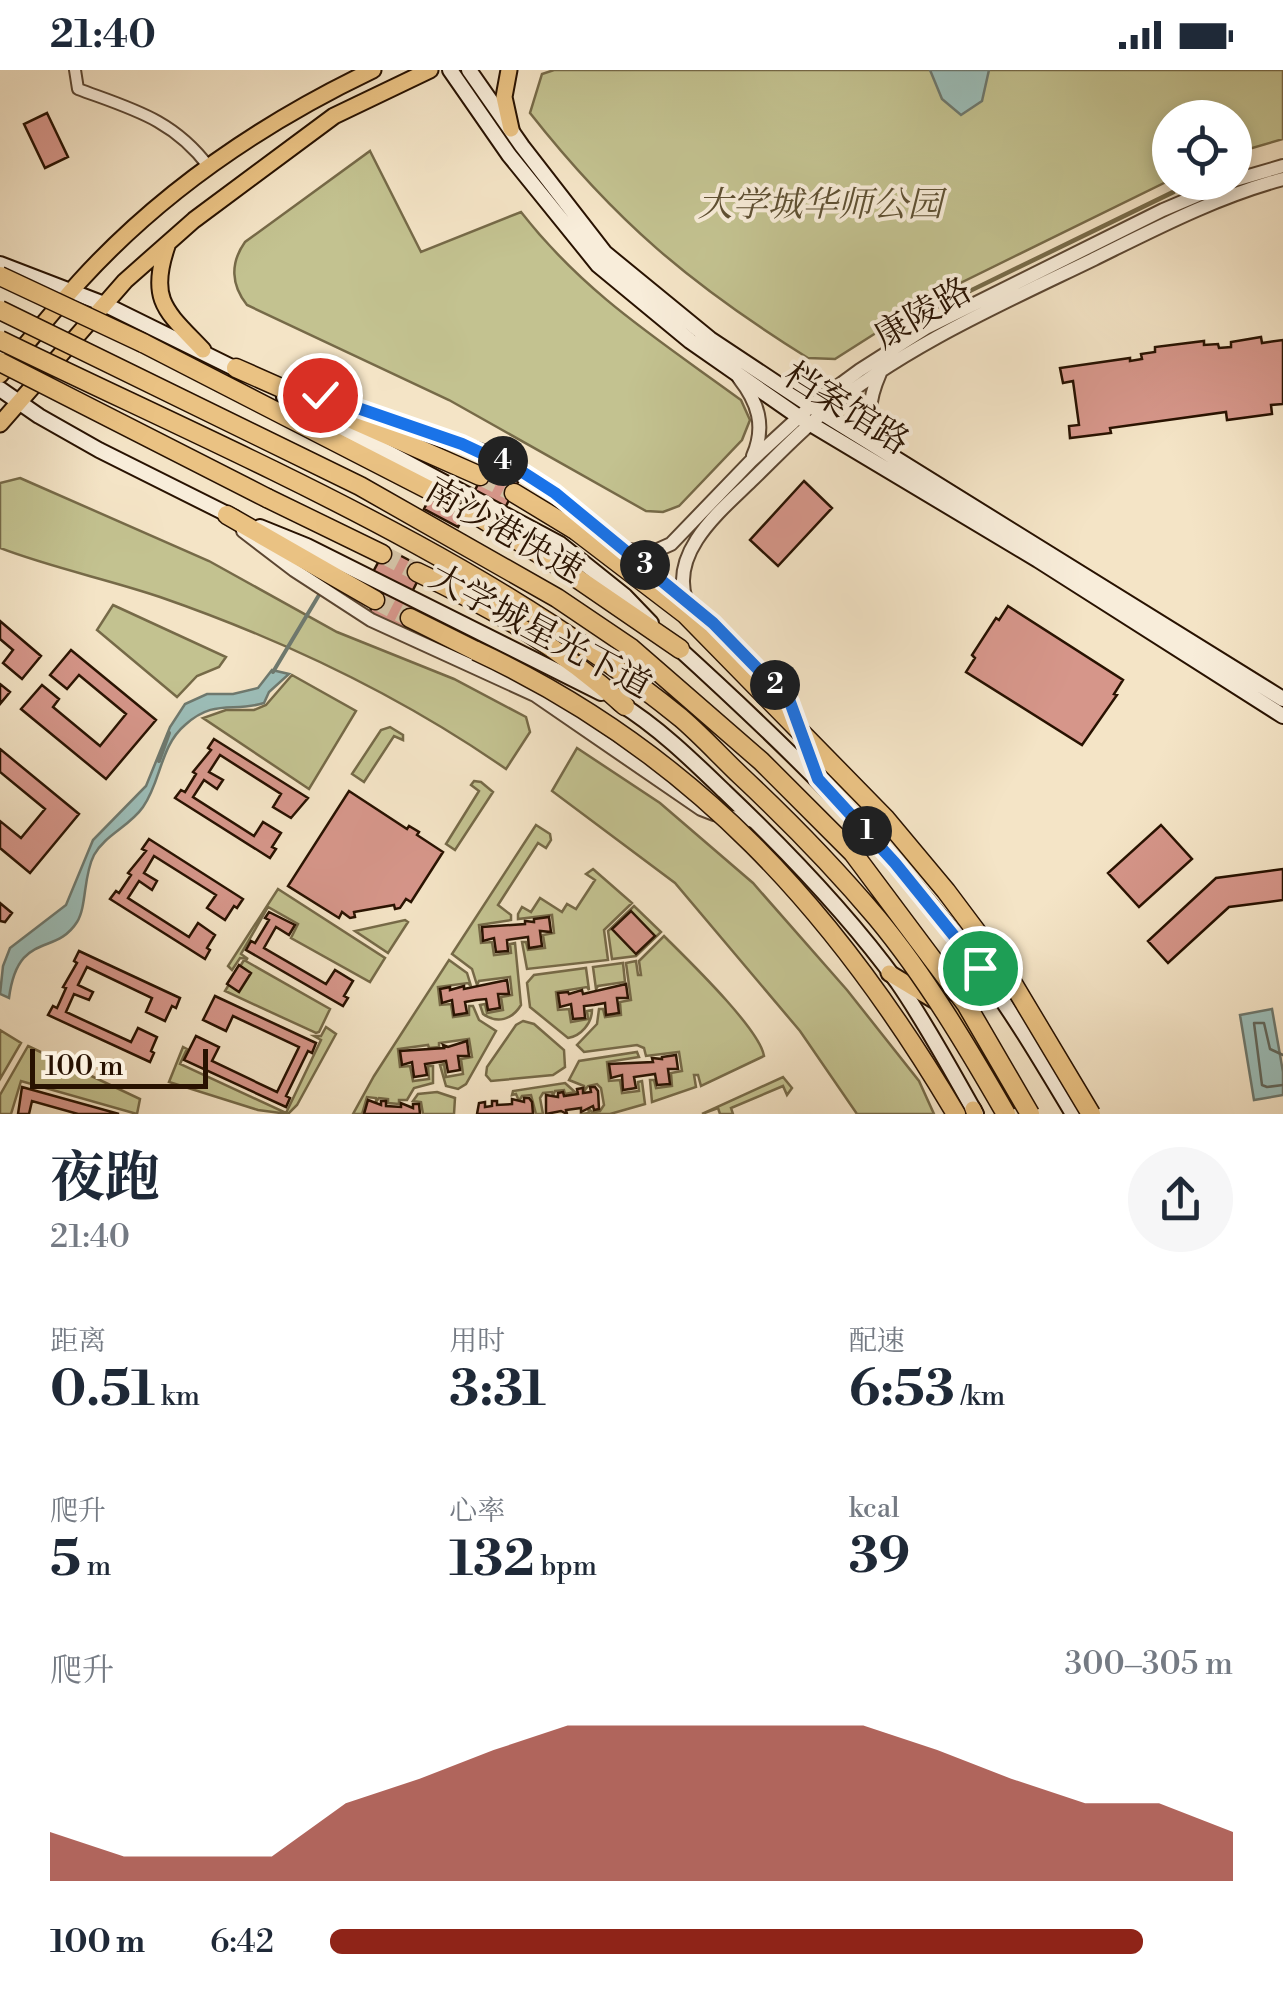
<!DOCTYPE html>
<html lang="zh">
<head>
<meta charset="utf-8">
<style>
  :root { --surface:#fff; --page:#f6f6f7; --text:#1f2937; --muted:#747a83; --accent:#8f2418 }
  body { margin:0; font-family:"Libre Bodoni","Noto Serif SC",serif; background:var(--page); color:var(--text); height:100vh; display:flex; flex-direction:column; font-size:38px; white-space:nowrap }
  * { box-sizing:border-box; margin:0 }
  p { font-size:32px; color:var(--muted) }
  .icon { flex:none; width:55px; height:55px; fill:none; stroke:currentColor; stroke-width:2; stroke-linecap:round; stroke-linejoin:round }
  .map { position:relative; height:1044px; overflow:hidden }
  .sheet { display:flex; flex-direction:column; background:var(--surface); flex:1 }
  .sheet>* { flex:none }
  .controls { position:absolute; left:1152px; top:30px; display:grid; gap:20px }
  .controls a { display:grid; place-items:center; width:100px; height:100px; border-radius:50%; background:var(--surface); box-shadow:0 5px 15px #0003; font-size:50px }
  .scale { position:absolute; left:30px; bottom:25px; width:178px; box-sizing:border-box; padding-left:10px; border:5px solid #281201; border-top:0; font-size:28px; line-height:35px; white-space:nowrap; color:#281201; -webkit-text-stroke:8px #f8edda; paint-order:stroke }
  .pin { position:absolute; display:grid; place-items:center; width:85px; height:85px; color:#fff; margin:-42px; border:5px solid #fff; border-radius:50%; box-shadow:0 2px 10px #0007 }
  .km { position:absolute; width:50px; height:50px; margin:-25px; border-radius:50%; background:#222; color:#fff; font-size:28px; line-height:50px; text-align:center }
  .round { display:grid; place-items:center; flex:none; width:105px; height:105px; border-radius:52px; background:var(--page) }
  .headline { display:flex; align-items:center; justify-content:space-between; height:170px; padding:0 50px }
  h1 { font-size:55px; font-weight:700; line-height:75px }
  .stats { display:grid; grid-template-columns:repeat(3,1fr); gap:15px; height:170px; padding:10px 50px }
  .stats div { display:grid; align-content:center }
  .stats b { font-size:50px; font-weight:700 }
  .stats small { font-size:28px; font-weight:400 }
  .stats p { font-size:28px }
  .chart { height:280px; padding:20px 50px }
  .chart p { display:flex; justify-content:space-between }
  .chart svg { width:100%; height:180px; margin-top:10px; fill:var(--accent); opacity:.7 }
  ul { padding:0 50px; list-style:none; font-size:32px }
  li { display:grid; grid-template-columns:160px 120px 1fr; align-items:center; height:75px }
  li i { height:25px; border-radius:12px; background:var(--accent) }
  .status { display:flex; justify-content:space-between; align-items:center; height:70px; padding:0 50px; background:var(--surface); direction:ltr }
  .status svg { height:28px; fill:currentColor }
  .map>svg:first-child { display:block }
  .green { fill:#c3c290; stroke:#766a48; stroke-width:2.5 }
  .water { fill:#9cbeb9; stroke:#6e796f; stroke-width:2.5 }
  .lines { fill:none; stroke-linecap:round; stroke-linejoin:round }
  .shore { stroke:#62685d; stroke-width:2.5 }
  .stream { stroke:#6e796f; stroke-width:4 }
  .building { fill:#d6968a; stroke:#281201; stroke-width:2.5 }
  .motorway-tunnel { stroke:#d5c4a8; stroke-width:18; stroke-dasharray:18 9; stroke-linecap:butt }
  .minor-casing { stroke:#5b4632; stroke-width:14 }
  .tertiary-casing { stroke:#5b4632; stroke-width:16 }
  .secondary-casing { stroke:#281201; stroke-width:18 }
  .primary-casing { stroke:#281201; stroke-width:19 }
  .motorway-casing { stroke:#281201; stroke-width:21 }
  .minor { stroke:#f8edda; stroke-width:10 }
  .tertiary { stroke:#f8edda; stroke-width:12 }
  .secondary { stroke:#f8edda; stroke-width:14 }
  .primary { stroke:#eac283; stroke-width:15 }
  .motorway { stroke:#eac283; stroke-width:18 }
  .motorway-bridge-casing { stroke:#281201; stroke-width:21; stroke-linecap:butt }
  .motorway-bridge { stroke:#eac283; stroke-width:18 }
  .route-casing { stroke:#fff; stroke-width:20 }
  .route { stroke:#1a73e8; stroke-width:12 }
  .labels { text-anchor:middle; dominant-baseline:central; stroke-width:8; stroke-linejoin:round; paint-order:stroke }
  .park-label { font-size:35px; font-style:italic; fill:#5e5033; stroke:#f8edda }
  .street-label { font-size:35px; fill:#281201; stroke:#f8edda }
</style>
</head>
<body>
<div class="status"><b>21:40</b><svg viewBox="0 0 49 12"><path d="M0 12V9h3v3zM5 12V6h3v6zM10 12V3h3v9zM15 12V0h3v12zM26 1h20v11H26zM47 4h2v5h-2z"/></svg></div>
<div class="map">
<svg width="1283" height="1044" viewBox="0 0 1283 1044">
  <rect width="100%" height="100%" fill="#f4e4c6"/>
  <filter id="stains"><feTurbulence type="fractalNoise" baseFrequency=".002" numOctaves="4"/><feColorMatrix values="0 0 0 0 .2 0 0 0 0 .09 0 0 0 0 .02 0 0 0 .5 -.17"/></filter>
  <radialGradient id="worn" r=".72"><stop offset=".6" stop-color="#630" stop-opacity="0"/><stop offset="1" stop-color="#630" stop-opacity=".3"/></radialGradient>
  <path class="green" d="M554 0H1283V69L1235 83V48H1170V110L934 226 835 289 808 288C691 215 615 151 530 43L542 4Z
    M370 81 421 182 521 142C585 224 659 270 741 330L750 350 742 370 679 436 663 442 646 441 449 330 247 235C231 215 230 193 245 172Z
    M1173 121 1174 123 939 237V235Z
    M20 408 209 491 337 562 454 609 526 647 530 662 506 699C401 626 281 569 160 527 107 509 52 498 0 478V413Z
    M113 535 226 587 219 597 197 606 177 627 97 560Z
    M292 605 356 641 309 719 203 648 226 640H254L266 635Z
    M390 657 403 665V670L394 666 364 712 352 704 381 660Z
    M577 678 660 733 753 813 847 920 919 1011 934 1044H857L800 961 675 813 552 721Z
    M474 711 481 712 493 722 455 780 446 774 479 721 471 715Z
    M536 755 550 764 551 770 546 778 538 773 498 835 511 845V850L479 855 481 873 492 872 494 885 511 883 510 874 515 873 521 935C512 950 497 954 483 944L480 935 485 934 487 943 503 940 501 927 512 925 510 907 479 911 477 915 472 899 452 884Z
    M593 799 632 833 604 860 608 890 527 899 522 872H526L528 880 545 878 543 865 554 863 552 845 518 849V844L522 837 531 842 540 828 562 842 567 834 576 839 595 810 586 804Z
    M278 819 385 888 370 912 291 868 298 854 268 837 241 884 248 889 240 888 232 900 228 896Z
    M634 836 661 862 636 886 612 889 608 861Z
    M405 850 408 852 388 883 355 861Z
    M664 866C686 888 760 959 764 986L701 1016 698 1005H694L696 1017 652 1032 650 1010H654L656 1018 672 1016 671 1003 682 1001 679 982 646 986 644 978 637 975 584 982 577 975 597 954 599 939H603L605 947 621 945 620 932 631 930 626 893 636 891 638 905H641L639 891Z
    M244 890 330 939 319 962 316 963 225 921Z
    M449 890 467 903 471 916 468 913 438 917 440 935 451 934 453 947 469 945V936H473L479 950 496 961 466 1014 458 1019 446 1016 440 995 444 994 446 1007 463 1004 461 989 472 987 469 969 439 973V977L429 978 428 975 398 979 400 997 410 996 413 1011 429 1009 428 996H433V1013L414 1018 407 1030H399V1034L388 1033V1029L379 1028 376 1032V1028L367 1027 362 1044H353L374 1006Z
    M623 893 625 912 598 916 596 919 593 897Z
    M586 898 589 920 587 917 556 922 558 940 569 939 571 952 588 949 587 941 592 940C592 953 581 966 568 968L530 937 527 913 534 905Z
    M523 951 534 954 564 980 565 997 553 1005 491 1011 486 1005 487 997 516 955Z
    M326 957 336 964 297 1035 288 1044 258 1040 169 1012 183 977 187 979 180 994 286 1043 321 970 314 966H321Z
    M0 960 21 973 0 1009Z
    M28 976 140 1029 137 1044 21 1011 11 1044H0V1025Z
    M637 982 639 987 607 992 609 1011 620 1010 622 1023 639 1021 638 1012 642 1011 645 1034 610 1044H581L589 1043 588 1038 592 1042 600 1041 604 1035 601 1018 597 1014 588 1016 585 1020 584 1016 569 1010 579 991Z
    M783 1007 792 1018 787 1025 783 1016 731 1038 733 1044H720L718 1038 702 1044Z
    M565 1013 575 1022 565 1024 564 1020 555 1021 553 1026 552 1022 543 1023 540 1028 543 1044H536L531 1025 522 1026 519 1031 516 1024 512 1025 513 1021Z
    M437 1022 455 1028 454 1044H423L421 1032 413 1031 418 1024Z"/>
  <path class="water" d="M930 0H989L982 31 961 45 942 29Z
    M272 600 289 604 269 622 264 633C233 643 215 628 185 655 160 676 161 712 143 737 130 756 105 765 94 785 83 806 87 836 77 852 55 887 18 860 9 928L0 924 3 896 10 878 66 835 93 770 146 716 170 657 185 634 207 624H233L258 618Z
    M1272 939 1283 1002V1025L1254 1030 1240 945Z"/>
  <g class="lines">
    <path class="shore" d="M1283 985 1270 979 1264 953H1254L1262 1015 1267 1017 1283 1015"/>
    <path class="stream" d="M273 602 319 525
      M159 691 169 663"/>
  </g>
  <path class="building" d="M47 43 68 87 45 98 24 54Z
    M1261 267 1262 273 1283 270V334L1271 335 1272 344 1227 350 1226 342 1110 358 1111 363 1070 368 1069 356 1079 355 1073 311 1063 313 1060 298 1130 288V291L1142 289 1141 284 1155 282V277L1204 271V275L1218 274 1219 278 1231 277V272Z
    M489 393 520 408 504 440 473 424Z
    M804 411 832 438 778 496 750 470Z
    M436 416 470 434 458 457 424 439Z
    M386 478 424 498 412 522 373 502Z
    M382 519 415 537 403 560 369 543Z
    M1008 536 1123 610 1114 624 1117 625 1082 675 966 602 975 588 972 585 996 548 999 550Z
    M0 551 41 586 22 609 3 593 13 580 0 569Z
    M71 580 156 650 106 709 21 639 42 615 59 629 53 637 100 676 126 644 79 605 67 619 50 605Z
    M0 614 10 622 0 634Z
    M214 669 308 728 291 748 273 737 281 724 220 685 209 702 223 710 217 719 204 710 193 727 254 766 263 752 281 763 272 777 276 779 270 788 175 728 181 720 185 722 196 704 193 702 211 680 208 678Z
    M0 679 79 744 30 803 0 778V751L21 768 45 739 0 702Z
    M349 721 407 759 409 756 419 762 417 765 443 782 411 832 406 829 400 838 395 839 394 835 354 842 355 847 350 848 342 842 339 848 288 816Z
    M1161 755 1192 789 1139 837 1108 803Z
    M149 769 243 829 237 838 234 836 225 850 207 838 216 825 154 786 144 803 157 811 152 820 139 811 128 828 189 867 198 853 215 865 207 878 210 880 205 889 110 829 116 821 119 823 131 805 128 803 146 781 142 779Z
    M1283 799V830L1229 837 1168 893 1148 871 1216 808Z
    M0 833 12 843 5 852 0 851Z
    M631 841 655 866 636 884 612 859Z
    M269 842 295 855 289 865 276 857 264 878 326 914 335 900 353 911 344 926 348 928 343 936 246 880 251 871 255 873 269 850 265 848Z
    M549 847 551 862 540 861 542 876 529 878 528 867 507 870 508 881 496 882 494 868 483 871 482 857 525 854V851L534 852V849Z
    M79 881 180 928 176 938 172 936 165 951 146 942 152 928 87 897 78 915 93 922 89 930 74 924 66 942 131 972 138 958 157 967 151 981 154 983 150 992 48 945 53 936 57 938 66 918 63 917 77 893 74 891Z
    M239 895 251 903 239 922 227 914Z
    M507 910 509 924H498L500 938 488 940 486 929 476 930 465 932 467 943 454 945 452 930 442 933 440 919 450 917V920L464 916V919Z
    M626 914 628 928H617L619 943 606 945 605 933 594 935 584 936 585 948 573 949 571 934 560 937 558 923 568 922 569 924 582 920 583 924Z
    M215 926 316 973 312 983 308 981 286 1026 290 1028 286 1037 184 990 196 966 219 977 212 991 277 1022 299 977 233 946 226 961 203 950Z
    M467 971 469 986H458L460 1000 448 1002 446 991 425 994 427 1005 414 1007 412 992 402 995 400 981 444 978 443 975 448 977Z
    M676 985 678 999H668L670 1014 657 1015 655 1004 634 1007 636 1018 623 1020 622 1005 611 1008 609 994 653 992 652 988 662 989V987Z
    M22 1017 119 1044H78L32 1031 29 1044H18Z
    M590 1017H595L598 1021 599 1039 594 1040 593 1036 581 1042V1038L566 1040 567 1044 561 1041 546 1044V1025L558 1027V1023L563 1022 564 1026 578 1024 577 1019 583 1018V1023L591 1022Z
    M524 1028H529L532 1032 533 1044H477L479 1033 485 1032V1037L492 1036V1031H497V1035L512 1034V1029L524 1032Z
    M368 1030 381 1035V1031H386V1036L401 1037V1033L413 1038V1034H419L420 1044H364Z"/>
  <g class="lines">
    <path class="motorway-tunnel" d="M480 406 514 423
      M431 421 468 440
      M382 484 417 502
      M375 530 410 548"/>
    <g class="minor-casing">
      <path id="minor" d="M75 0 78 19C132 39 173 49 209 97"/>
    </g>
    <g class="tertiary-casing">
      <path id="tertiary" d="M1235 110 1283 96
        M880 303C866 335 866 353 886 381
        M739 308C758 332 766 356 753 386
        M302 320 486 382 555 423 713 553 791 632 818 709
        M243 461 294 500 371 550 535 625 701 739 714 744 755 751
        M627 480 653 482 671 474 751 391 811 336 860 300 926 258 1163 140 1229 112
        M686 530C670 482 719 442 751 411 774 389 797 364 823 343 903 277 1001 234 1094 189 1155 159 1216 127 1283 109"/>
    </g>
    <g class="secondary-casing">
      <path id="secondary" d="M450 0 509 85 598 195 690 271 799 347 1038 490 1283 646
        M469 0 522 76 605 183 710 269 811 336 1283 629
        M0 194 104 234 244 303
        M0 319 39 346 99 380 235 448
        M284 327 560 474 625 526 651 553
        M260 457 307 476 601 623
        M674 574C784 674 890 776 978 896 1013 943 1043 994 1073 1044
        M619 633C657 656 692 690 724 721 786 780 848 844 898 913 927 955 951 1000 976 1044"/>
    </g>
    <g class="primary-casing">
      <path id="primary" d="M509 0 504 27 511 59
        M167 176C148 231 167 242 203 280
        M0 305C27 274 53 241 80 211 162 121 264 52 373 0
        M0 354 125 211 194 150 334 46 430 0
        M889 903 957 944 987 986
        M973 1039 975 1044"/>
    </g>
    <g class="motorway-casing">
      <path id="motorway" d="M143 273 431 421
        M236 298 480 406
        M514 423 575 460
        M267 428 382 484
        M468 440 559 496 680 579
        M227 445 375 530
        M417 502C493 538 563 579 625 636
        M410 548 476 581"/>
    </g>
    <use href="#minor" class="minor"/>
    <use href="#tertiary" class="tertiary"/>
    <use href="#secondary" class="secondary"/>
    <use href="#primary" class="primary"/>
    <use href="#motorway" class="motorway"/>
    <g class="motorway-bridge-casing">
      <path id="motorway-bridge" d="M0 206 143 273
        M0 240 360 416 557 528 631 578 761 691 853 783 966 934 1030 1044
        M0 270C232 383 479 484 681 648 702 666 721 687 741 706 788 750 835 798 877 848 926 907 968 978 1006 1044
        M0 292 267 428
        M575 460 685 544 885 748 946 821 1003 897 1091 1044
        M476 581C693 682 836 841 956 1044"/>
    </g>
    <use href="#motorway-bridge" class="motorway-bridge"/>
  </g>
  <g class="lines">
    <g class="route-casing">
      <path id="route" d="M320 325 462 374 524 403 555 423 713 553 790 632 818 709 895 793 980 898"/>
    </g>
    <use href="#route" class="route"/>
  </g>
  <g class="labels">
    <g class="park-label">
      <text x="820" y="135">大学城华师公园</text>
    </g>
    <g class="street-label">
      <text transform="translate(923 244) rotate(-30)">康陵路</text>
      <text transform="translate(846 339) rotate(32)">档案馆路</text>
      <text transform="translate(504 461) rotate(30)">南沙港快速</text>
      <text transform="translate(540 562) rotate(28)">大学城星光下道</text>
    </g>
  </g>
  <rect width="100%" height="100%" filter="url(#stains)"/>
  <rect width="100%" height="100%" fill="url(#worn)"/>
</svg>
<div class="controls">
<a><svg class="icon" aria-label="locate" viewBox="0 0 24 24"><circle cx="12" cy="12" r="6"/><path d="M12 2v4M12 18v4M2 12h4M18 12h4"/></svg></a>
</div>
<div class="scale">100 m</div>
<div class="pin" style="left:980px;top:898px;background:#1e9e55"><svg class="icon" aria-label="arrive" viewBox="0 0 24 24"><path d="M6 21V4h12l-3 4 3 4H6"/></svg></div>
<div class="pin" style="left:320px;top:325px;background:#d93025"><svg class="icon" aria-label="check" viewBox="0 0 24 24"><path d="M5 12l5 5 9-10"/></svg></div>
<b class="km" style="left:867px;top:761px">1</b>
<b class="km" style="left:775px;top:615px">2</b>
<b class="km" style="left:645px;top:495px">3</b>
<b class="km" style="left:503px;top:391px">4</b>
</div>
<section class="sheet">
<div class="headline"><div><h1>夜跑</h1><p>21:40</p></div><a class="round"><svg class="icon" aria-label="share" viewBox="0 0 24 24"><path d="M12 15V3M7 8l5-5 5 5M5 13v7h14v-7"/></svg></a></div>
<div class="stats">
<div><p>距离</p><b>0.51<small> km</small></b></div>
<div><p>用时</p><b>3:31</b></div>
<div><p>配速</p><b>6:53<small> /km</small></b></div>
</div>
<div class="stats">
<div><p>爬升</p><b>5<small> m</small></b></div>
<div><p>心率</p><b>132<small> bpm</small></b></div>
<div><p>kcal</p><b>39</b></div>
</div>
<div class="chart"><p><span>爬升</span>300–305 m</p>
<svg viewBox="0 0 160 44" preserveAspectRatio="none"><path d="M0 44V32L10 38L20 38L30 38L40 25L50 19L60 12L70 6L80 6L90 6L100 6L110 6L120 12L130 19L140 25L150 25L160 32V44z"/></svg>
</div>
<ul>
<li><b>100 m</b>6:42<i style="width:90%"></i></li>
</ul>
</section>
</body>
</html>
